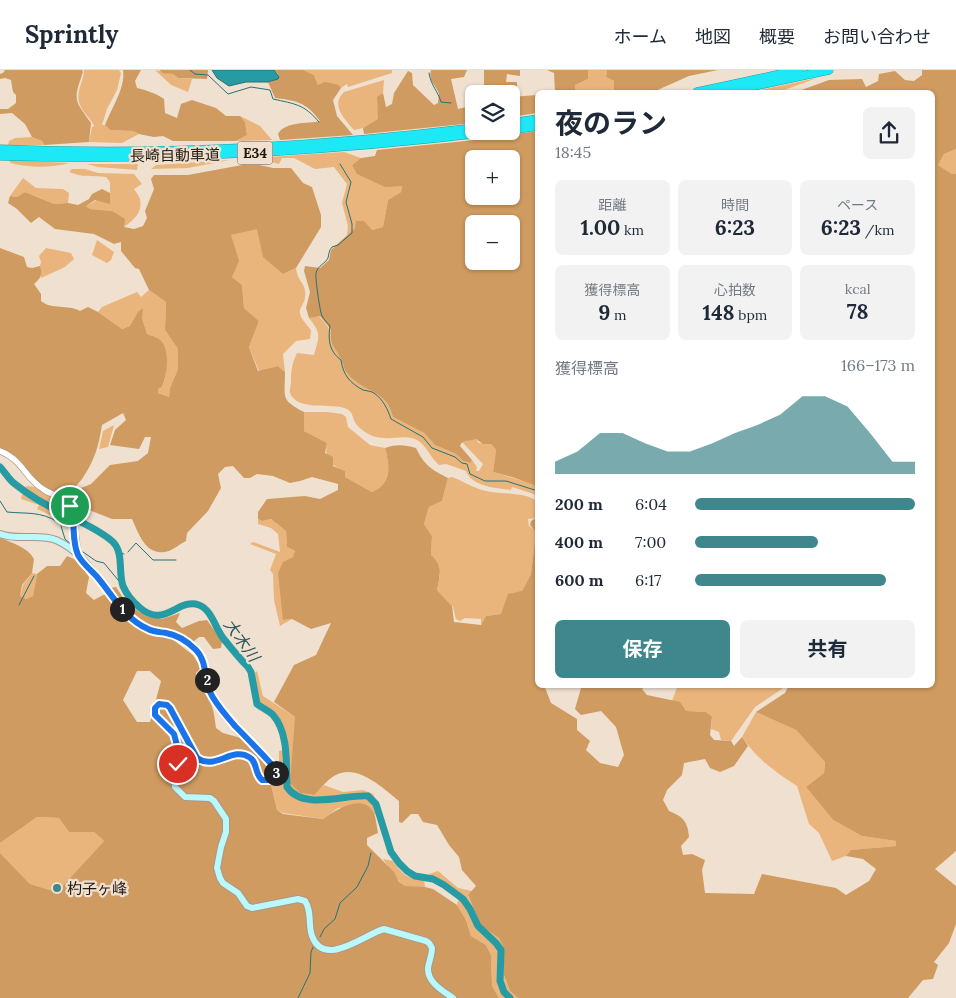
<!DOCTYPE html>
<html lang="ja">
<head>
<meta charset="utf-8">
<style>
  :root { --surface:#fff; --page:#f2f2f3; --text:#1f2937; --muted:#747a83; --line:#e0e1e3; --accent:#3f878d }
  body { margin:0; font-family:Lora,"Noto Sans JP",serif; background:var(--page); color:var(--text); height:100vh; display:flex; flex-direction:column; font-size:19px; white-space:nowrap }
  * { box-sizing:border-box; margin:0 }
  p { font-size:16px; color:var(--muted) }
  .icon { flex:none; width:28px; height:28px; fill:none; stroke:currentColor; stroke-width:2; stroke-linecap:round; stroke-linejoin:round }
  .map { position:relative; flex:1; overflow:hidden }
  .details { position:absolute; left:535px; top:20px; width:400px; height:598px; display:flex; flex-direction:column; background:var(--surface); border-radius:8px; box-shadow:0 1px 4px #0004 }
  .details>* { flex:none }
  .fabs { position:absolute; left:465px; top:15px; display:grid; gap:10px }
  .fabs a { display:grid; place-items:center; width:55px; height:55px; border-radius:8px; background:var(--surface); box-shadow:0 1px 4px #0004; font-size:25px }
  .pin { position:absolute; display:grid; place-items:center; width:42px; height:42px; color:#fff; margin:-21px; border:2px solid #fff; border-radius:50%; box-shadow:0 1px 5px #0007 }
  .km { position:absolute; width:25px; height:25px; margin:-12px; border-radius:50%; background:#222; color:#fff; font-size:14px; line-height:25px; text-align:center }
  .round { display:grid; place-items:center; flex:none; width:52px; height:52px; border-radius:8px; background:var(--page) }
  .overview { display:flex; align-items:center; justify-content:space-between; height:85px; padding:0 20px }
  h1 { font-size:28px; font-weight:700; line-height:38px }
  .stats { display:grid; grid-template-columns:repeat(3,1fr); gap:8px; height:85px; padding:5px 20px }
  .stats div { display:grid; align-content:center; border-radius:8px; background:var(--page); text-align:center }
  .stats b { font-size:21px; font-weight:700 }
  .stats small { font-size:14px; font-weight:400 }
  .stats p { font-size:14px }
  .chart { height:140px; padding:10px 20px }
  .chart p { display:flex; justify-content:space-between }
  .chart svg { width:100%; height:90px; margin-top:5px; fill:var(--accent); opacity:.7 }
  .primary-button { display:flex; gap:10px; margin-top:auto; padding:10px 20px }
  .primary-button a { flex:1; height:58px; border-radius:8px; background:var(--accent); color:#fff; font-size:20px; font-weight:700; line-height:58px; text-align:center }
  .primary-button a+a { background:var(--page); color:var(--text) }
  ul { padding:0 20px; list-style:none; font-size:16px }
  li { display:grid; grid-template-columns:80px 60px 1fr; align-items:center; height:38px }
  li i { height:12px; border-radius:6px; background:var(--accent) }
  header { display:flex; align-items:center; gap:30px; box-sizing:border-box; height:70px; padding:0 25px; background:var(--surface); border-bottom:1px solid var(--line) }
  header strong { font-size:24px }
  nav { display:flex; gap:28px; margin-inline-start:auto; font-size:18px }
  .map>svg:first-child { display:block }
  .green { fill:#e9b57c }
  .forest { fill:#cf9b60; fill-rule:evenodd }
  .water { fill:#269ba4; stroke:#237378 }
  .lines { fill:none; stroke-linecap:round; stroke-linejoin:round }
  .stream { stroke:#237378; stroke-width:1 }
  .river { stroke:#269ba4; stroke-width:7 }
  .tertiary-casing { stroke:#a79889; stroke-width:7 }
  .secondary-casing { stroke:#a79889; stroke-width:8 }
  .motorway-casing { stroke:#1da0a6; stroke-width:9 }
  .tertiary { stroke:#fff; stroke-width:5.5 }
  .secondary { stroke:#bbf8fc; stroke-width:6 }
  .motorway { stroke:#1de9f6; stroke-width:8 }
  .route-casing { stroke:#fff; stroke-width:10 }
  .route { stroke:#1a73e8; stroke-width:6 }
  .poi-dot { fill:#3f878d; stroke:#f0e0cf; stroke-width:2 }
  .labels { text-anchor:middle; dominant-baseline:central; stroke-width:4.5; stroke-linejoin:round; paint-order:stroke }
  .shield { fill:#f0e0cf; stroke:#5c534a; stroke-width:1 }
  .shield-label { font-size:14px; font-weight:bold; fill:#1d1711 }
  .street-label { font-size:15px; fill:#1d1711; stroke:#f0e0cf }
  .poi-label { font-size:15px; fill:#1d1711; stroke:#f0e0cf; text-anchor:start }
  .water-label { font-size:16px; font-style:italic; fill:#2b5a5e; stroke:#f0e0cf }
</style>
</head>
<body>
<header>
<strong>Sprintly</strong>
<nav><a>ホーム</a><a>地図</a><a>概要</a><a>お問い合わせ</a></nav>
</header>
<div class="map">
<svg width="956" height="928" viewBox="0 0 956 928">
  <rect width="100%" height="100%" fill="#f0e0cf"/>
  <path class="green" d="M84 0H119L121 3 117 20 107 39 102 55H105L110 60 133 61 139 64 122 73 89 72 92 57 94 56C91 48 81 41 79 32 76 22 84 10 84 0Z
    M155 0 173 4 178 8 192 9 188 22 171 15Z
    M303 0H392V3L348 17 347 14 341 18 339 15H318L314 5Z
    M588 0H607L606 7 614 11V21L575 22V15L588 9Z
    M817 8 779 22H752Z
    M384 10 383 23 377 28 379 49 363 58 354 60C345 50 330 35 344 22Z
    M240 46 260 56 272 70 236 71 247 65 245 52Z
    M32 67 42 71 44 75H8L9 71 15 68Z
    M956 79V104H952L938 95 944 84Z
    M344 82 361 88 352 95 402 116 401 122 388 130 383 157 372 160 355 158 347 166 348 156 342 133 347 114 334 97 315 99 294 88H282L279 94 254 88Z
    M9 90 69 93C51 98 29 98 11 93Z
    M230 90 188 98 151 99 156 95Z
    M87 94H138L137 100 98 97Z
    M72 99H85L98 103 134 104 142 114 134 119C136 122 140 127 140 130 143 142 133 151 124 157L112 141 90 139 86 136 110 123V112L106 107C92 105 83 108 69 102Z
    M23 108 36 118 63 119 69 123 68 133 54 134 25 122 17 127 10 126Z
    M257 158 283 204 296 198C297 210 303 211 305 220 308 241 288 235 311 260L310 269 296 271 283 284 285 302 278 296 259 301 249 277 259 251 244 238 242 215 232 207 231 165Z
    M97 170 114 182 111 190 107 193 92 185Z
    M46 178 71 183 74 189 65 197 41 208V201L40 196 41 192 39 186Z
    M149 220 166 232 165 260 178 279V299L170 318 169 327 158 323V319L162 317C170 299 164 285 157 268L147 264 142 248 130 256 122 259 98 242 102 237 137 222 141 227Z
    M319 246 331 261C330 279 334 274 342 289 344 293 343 299 347 303 365 324 384 316 393 347L424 363 435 375 456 384 463 391 469 393 472 390 477 397 476 401H479L483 394 462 372 465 370 476 369 479 373 491 374 496 380 493 402 534 414 537 416V425L512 417 511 420C497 418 472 417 466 401L446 394 439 395C431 388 428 379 420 372 405 360 386 376 365 362 362 360 356 355 355 352 352 347 353 342 347 339 333 332 297 342 290 323 289 321 291 315 291 312 291 300 292 293 297 283L314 285C319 266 322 264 309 248Z
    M304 342H327L342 344 346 347 348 357 370 375 385 378C390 396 392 415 372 422L345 407V401C330 395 324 389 327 373L304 361Z
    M114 355 108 377 99 379 103 361Z
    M452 407C463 411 475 419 486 421 503 425 522 421 537 431V448L528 449 529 456 536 461 531 504 522 521 501 544 486 546 481 555V549L465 548 460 551 456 549 453 537 437 520 440 505 431 485 432 466 424 454 429 437 442 431 448 408Z
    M28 416 35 417 58 431 56 441 50 445 37 439 39 435 21 429 24 417Z
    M258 449 262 451 271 449 286 461 287 477 295 481 284 550 292 549 280 556 274 530 273 504 270 500 276 484 250 474 253 472 280 482 278 464 271 458 258 454Z
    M32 503 37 504 33 526 26 529 20 526 23 515Z
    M257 601 263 626 295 647 300 723 313 725 324 715 343 722 363 720 373 724 381 740 374 745 367 736 338 738 323 749 283 743 277 740 271 715 263 712 267 693 279 698V681L287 679C282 652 282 648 259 632L252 605Z
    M678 615H784L782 619 755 637 731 671 721 670 719 662 711 659 712 648 706 642 686 641 672 631Z
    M756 642 796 660 825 692 824 703 806 717 833 750 862 766 896 771V776L851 780 846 786 832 791 819 763 809 754 797 716C775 702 756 688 742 667Z
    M37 747 59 748 69 762H94L104 771 57 822 30 814 0 783V773Z
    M383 789 393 791C403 805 406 808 424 810L425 817C419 817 410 818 404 816 400 814 387 795 383 789Z
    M438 801 458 818 472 821 468 826 481 856 499 868 504 879V905L510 921 518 928H499L492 916 491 885 486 875 471 866 466 850 457 835 460 824 429 804Z"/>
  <path class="forest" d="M5 0H82L83 2C73 31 74 29 91 53L89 72 44 75 42 71 32 67 25 54 12 43 0 44V39H8L16 33V25L13 22 11 10 5 8 0 9V4L3 3Z
    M123 0H141L135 11 137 18C145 20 158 24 164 29L165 43 177 48 181 34 192 30 216 38 226 46H240L245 52 247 65 236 71H173L163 66 154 67 139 64 133 61 110 60 105 55C111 39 126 17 123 0Z
    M159 0H208L207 9 178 8 173 4 163 3Z
    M274 0H303L314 5 318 15 325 12 339 15 341 18 333 30 337 46 353 65 280 70 278 64C285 51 308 54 320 51 306 32 297 31 275 28L268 12 273 11 278 4Z
    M431 0H467L464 7 451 9 458 39 474 35V53L364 64 363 58 378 49 377 27 383 23 386 37 392 34 394 23 408 1 412 3 413 15 434 35 438 33C438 32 439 25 439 24 436 14 428 12 431 0Z
    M484 0H520V6L507 4 506 12H517V16L503 21V24H484Z
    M547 0H588V9L575 15V22H555L554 3Z
    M607 0H718L689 6 653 22H597L599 21H614V11L606 7Z
    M922 0H956V79L944 84 938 95 952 104H956V781L935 799 956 816V854L949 873 934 892 938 895 933 909 923 910 908 928H518L510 921 504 905V879L499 868 481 856 468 825 476 816 462 800 459 787 449 775 437 755 423 752 418 744H411L402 753 399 752V731C383 718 356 692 334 706 326 711 320 719 314 725L300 723 290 713 295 647 274 632 294 595 316 585 331 553 311 559 292 549 283 550 278 503 283 492 293 487 295 481 287 477 286 461 271 449 262 451 258 449V442L267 429 305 426 320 429 338 420V414L312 407 300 411 290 413 273 406 257 404 250 408H244L233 396 225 397 218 404 221 418 208 441 187 463 186 471C180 474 174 479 169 481 146 488 139 464 132 449H112L79 436 76 428 81 418 91 414 110 395 138 391 148 383 151 367H145L139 379 110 375 115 360 126 350 123 343 102 355C99 375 94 392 82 409 77 416 74 416 70 425L65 427C55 422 44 419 37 411 25 398 18 384 0 378V178L24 187 27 197 32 198 40 196C43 204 41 208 34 214L41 224V231C52 240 68 234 80 241L88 237 98 242 122 259 130 256 138 242 143 238 142 248 147 264C152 266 158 267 162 272 170 283 167 305 162 317L158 319V323L169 327 170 318 178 299V279L165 260 166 232 149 220 139 199 135 198 121 181V172L114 174 94 164 55 159 39 147 31 153 17 139 8 133 10 126 17 127 25 122 54 134 68 133 78 135 89 129 92 124 102 119 110 123V134L95 130 86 136 90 139 112 141 125 149 124 157 134 159 143 156 147 148 145 141 154 119 151 109 154 105H188L242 95H259L273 98H291L303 113 312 117 321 145V157L296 198 283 204 263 187 257 159 231 165 239 191 232 207 242 215 244 238 259 251 249 277 258 301 278 296 285 302C285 328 280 329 304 342V361L327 373 325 383 333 387V396L345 401V407L372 422C392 414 390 396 385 378 397 374 404 375 416 378 424 395 432 400 448 408L442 431 429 437 424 454 432 466 431 485C443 496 440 505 437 520L452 536 454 552 481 555 486 546 501 544 508 524 522 521 531 504 536 462 530 455 531 451 534 449 537 450 538 615H544L551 633 577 649V660L590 671 586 680 600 693 618 697 624 685 616 657 601 641 581 645 575 639 581 618 585 615H646L642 619 647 625 680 632 686 641 706 642 712 647 710 665 714 670 731 671 734 676 742 667 748 676 734 696 720 702 710 698 705 689 684 693 682 705 667 720 663 730 669 741C682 746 688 751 689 767L681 776 683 785 692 784 705 790 702 800 705 823 754 824 762 804 836 818 846 825 869 811 876 799 863 789 846 786 851 780 896 776V771L862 766 833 750 806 717 824 703 825 692 796 660 756 642 785 623 789 615H932V22H796L829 10 862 9 866 17 878 11 879 4 895 1 905 10 914 11 922 5Z
    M537 25V43L511 47V27Z
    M537 61H538L537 416 512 407 493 402 496 380 491 374H483L476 369C469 372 463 368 460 376L472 390 470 393 463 391 456 384 435 375 424 363 393 347C385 317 364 324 347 303 343 299 344 293 341 289 334 274 330 279 331 260L320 246 309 248 306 238 310 222 304 201 305 196 320 198 329 190 331 180 355 158 356 151H364L372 160 383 157 388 130 401 122 402 116 385 117 357 104 352 95 361 88 375 86 377 80 475 70ZM474 89H511V126H474ZM474 154H511V191H474Z
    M0 468C13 473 27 477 34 489L32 503 22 515 20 526 26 529 33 526 37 504 47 496H60L67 486C79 490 83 497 89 507L86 523 94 530 105 524 139 558 155 565 172 569 193 585 201 598 196 603V616C212 625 214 641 216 658L223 663 241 668 267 693 263 712 271 715 277 740 283 744 323 749C337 739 366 721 375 746 376 751 377 757 378 763L367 768V775L394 802 399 812 405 816 425 817 433 819 457 835 466 850 471 866 486 875 491 885 492 916 499 928H0V783L30 814 57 822 104 771 94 762H69L59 748 37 747 0 773ZM137 601H150L161 611 150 652H137L123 630Z
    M116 517 127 534 146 546 162 549 180 543 176 552 182 558 199 551 207 550 222 571 221 578 213 579 204 567H199L192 573 180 564 157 559 137 550 121 534 110 518Z"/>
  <path class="water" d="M212 0H274L279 7 278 9 268 12H246L229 16 217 8Z"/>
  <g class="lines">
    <path class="stream" d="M190 0 195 4 208 5 228 24 251 17 270 20 273 29C295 34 304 34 319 52
      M429 3C431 16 438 21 441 32L451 33
      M340 94 351 112 346 132 352 154V163L338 175 332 177C329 180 329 184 328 188 325 194 318 195 316 203 315 208 320 242 322 246 324 250 328 253 330 256 328 270 329 281 341 290 343 305 350 313 363 320 367 321 371 321 374 323 383 329 388 340 391 349L423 367 432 378 455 387 462 393 467 394 470 404 485 411H506L538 421
      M0 431 7 442C27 444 40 441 58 452
      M61 456 65 469 72 475
      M83 482 96 491 104 493 123 516
      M119 482 124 484
      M128 482 136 473 153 490H176
      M19 535 34 506
      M320 867 324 859 335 849 340 833 357 817 368 796 371 783
      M298 928 310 903 311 882 313 877"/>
    <path class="river" d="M0 397C5 402 9 410 15 414 30 426 49 437 67 445 82 453 100 460 113 472 124 483 118 502 123 516 126 523 133 532 139 537 165 560 178 527 199 535 211 539 216 559 223 568 231 578 239 588 248 597L251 602 257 634C262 638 269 641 273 645 289 663 286 695 287 717 303 741 345 724 368 726L376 734 391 782 399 793 407 801 415 806 433 809 444 815 463 829 470 839 478 856 496 873 501 880 500 911 504 922 510 928"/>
    <g class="tertiary-casing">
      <path id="tertiary" d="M0 381C22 389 25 408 43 419 51 425 64 427 70 435 75 443 76 473 78 485"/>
    </g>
    <g class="secondary-casing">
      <path id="secondary" d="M0 464C18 471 39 463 56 470 91 485 104 526 132 548 139 554 146 560 154 562 171 566 186 567 198 582 209 597 206 619 217 635 230 652 247 671 263 686 267 690 272 693 276 699L274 708 267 711 259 707 253 690C233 674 217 702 197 688L169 638 162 634C140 639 169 655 172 662 176 668 179 679 179 685 180 697 173 705 175 717L185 727 210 728 214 731 226 749V762L221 777 217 798 220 808 223 813 238 823 247 836 252 838 298 829 305 831C312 841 308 855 312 866 324 899 365 864 384 859L426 871 429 873 432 878C432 885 429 891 428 898 427 912 443 921 453 928"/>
    </g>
    <g class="motorway-casing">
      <path id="motorway" d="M697 22 799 0
        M727 22 829 0
        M511 53 538 49
        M511 60 538 56
        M0 79C158 86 317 77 474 58
        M0 86C167 91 334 81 499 61"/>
    </g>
    <use href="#tertiary" class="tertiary"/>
    <use href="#secondary" class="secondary"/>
    <use href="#motorway" class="motorway"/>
  </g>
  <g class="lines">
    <g class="route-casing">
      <path id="route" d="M70 436C76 451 71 470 78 485 82 493 92 501 98 508 113 526 125 549 148 559 154 562 160 562 166 563 178 565 187 571 196 580 207 591 204 608 210 622 216 635 226 645 235 656 241 662 275 697 276 700 277 705 274 707 271 710H262C254 703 258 692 249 687 232 676 215 701 197 688L170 638 167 635 159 634 155 638V645L174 664 179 683 178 694"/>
    </g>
    <use href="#route" class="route"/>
  </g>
  <circle class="poi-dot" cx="57" cy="818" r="5"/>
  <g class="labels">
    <rect class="shield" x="237.5" y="71.5" width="35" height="23" rx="4"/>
    <g class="shield-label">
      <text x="255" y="83">E34</text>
    </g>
    <g class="street-label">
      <text transform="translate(175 85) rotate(-1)">長崎自動車道</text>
    </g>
    <g class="poi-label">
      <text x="67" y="818">杓子ヶ峰</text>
    </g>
    <g class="water-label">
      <text transform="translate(242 570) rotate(54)">大木川</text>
    </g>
  </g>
</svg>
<div class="fabs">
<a><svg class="icon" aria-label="layers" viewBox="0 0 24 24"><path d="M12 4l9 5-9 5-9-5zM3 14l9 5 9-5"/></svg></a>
<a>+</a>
<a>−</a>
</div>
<div class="pin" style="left:70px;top:436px;background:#1e9e55"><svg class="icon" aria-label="arrive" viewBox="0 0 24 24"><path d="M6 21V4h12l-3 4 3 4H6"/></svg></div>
<div class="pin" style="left:178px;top:694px;background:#d93025"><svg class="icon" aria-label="check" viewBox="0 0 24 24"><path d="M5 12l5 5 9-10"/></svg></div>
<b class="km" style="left:122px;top:539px">1</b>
<b class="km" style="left:207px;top:610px">2</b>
<b class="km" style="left:276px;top:703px">3</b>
<section class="details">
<div class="overview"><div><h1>夜のラン</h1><p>18:45</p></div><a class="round"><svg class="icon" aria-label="share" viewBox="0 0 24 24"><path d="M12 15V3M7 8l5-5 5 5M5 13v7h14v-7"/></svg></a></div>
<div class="stats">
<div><p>距離</p><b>1.00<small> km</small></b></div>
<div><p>時間</p><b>6:23</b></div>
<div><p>ペース</p><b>6:23<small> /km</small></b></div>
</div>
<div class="stats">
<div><p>獲得標高</p><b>9<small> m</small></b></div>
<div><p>心拍数</p><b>148<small> bpm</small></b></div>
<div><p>kcal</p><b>78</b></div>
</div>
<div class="chart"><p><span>獲得標高</span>166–173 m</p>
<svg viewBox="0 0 160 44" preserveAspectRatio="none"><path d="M0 44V38L10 33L20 24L30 24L40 29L50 33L60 33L70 29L80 24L90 20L100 15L110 6L120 6L130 11L140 24L150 38L160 38V44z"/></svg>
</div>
<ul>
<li><b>200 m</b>6:04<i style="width:100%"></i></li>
<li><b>400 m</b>7:00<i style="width:56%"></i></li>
<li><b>600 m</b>6:17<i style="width:87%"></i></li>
</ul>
<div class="primary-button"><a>保存</a><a>共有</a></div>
</section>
</div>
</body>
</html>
